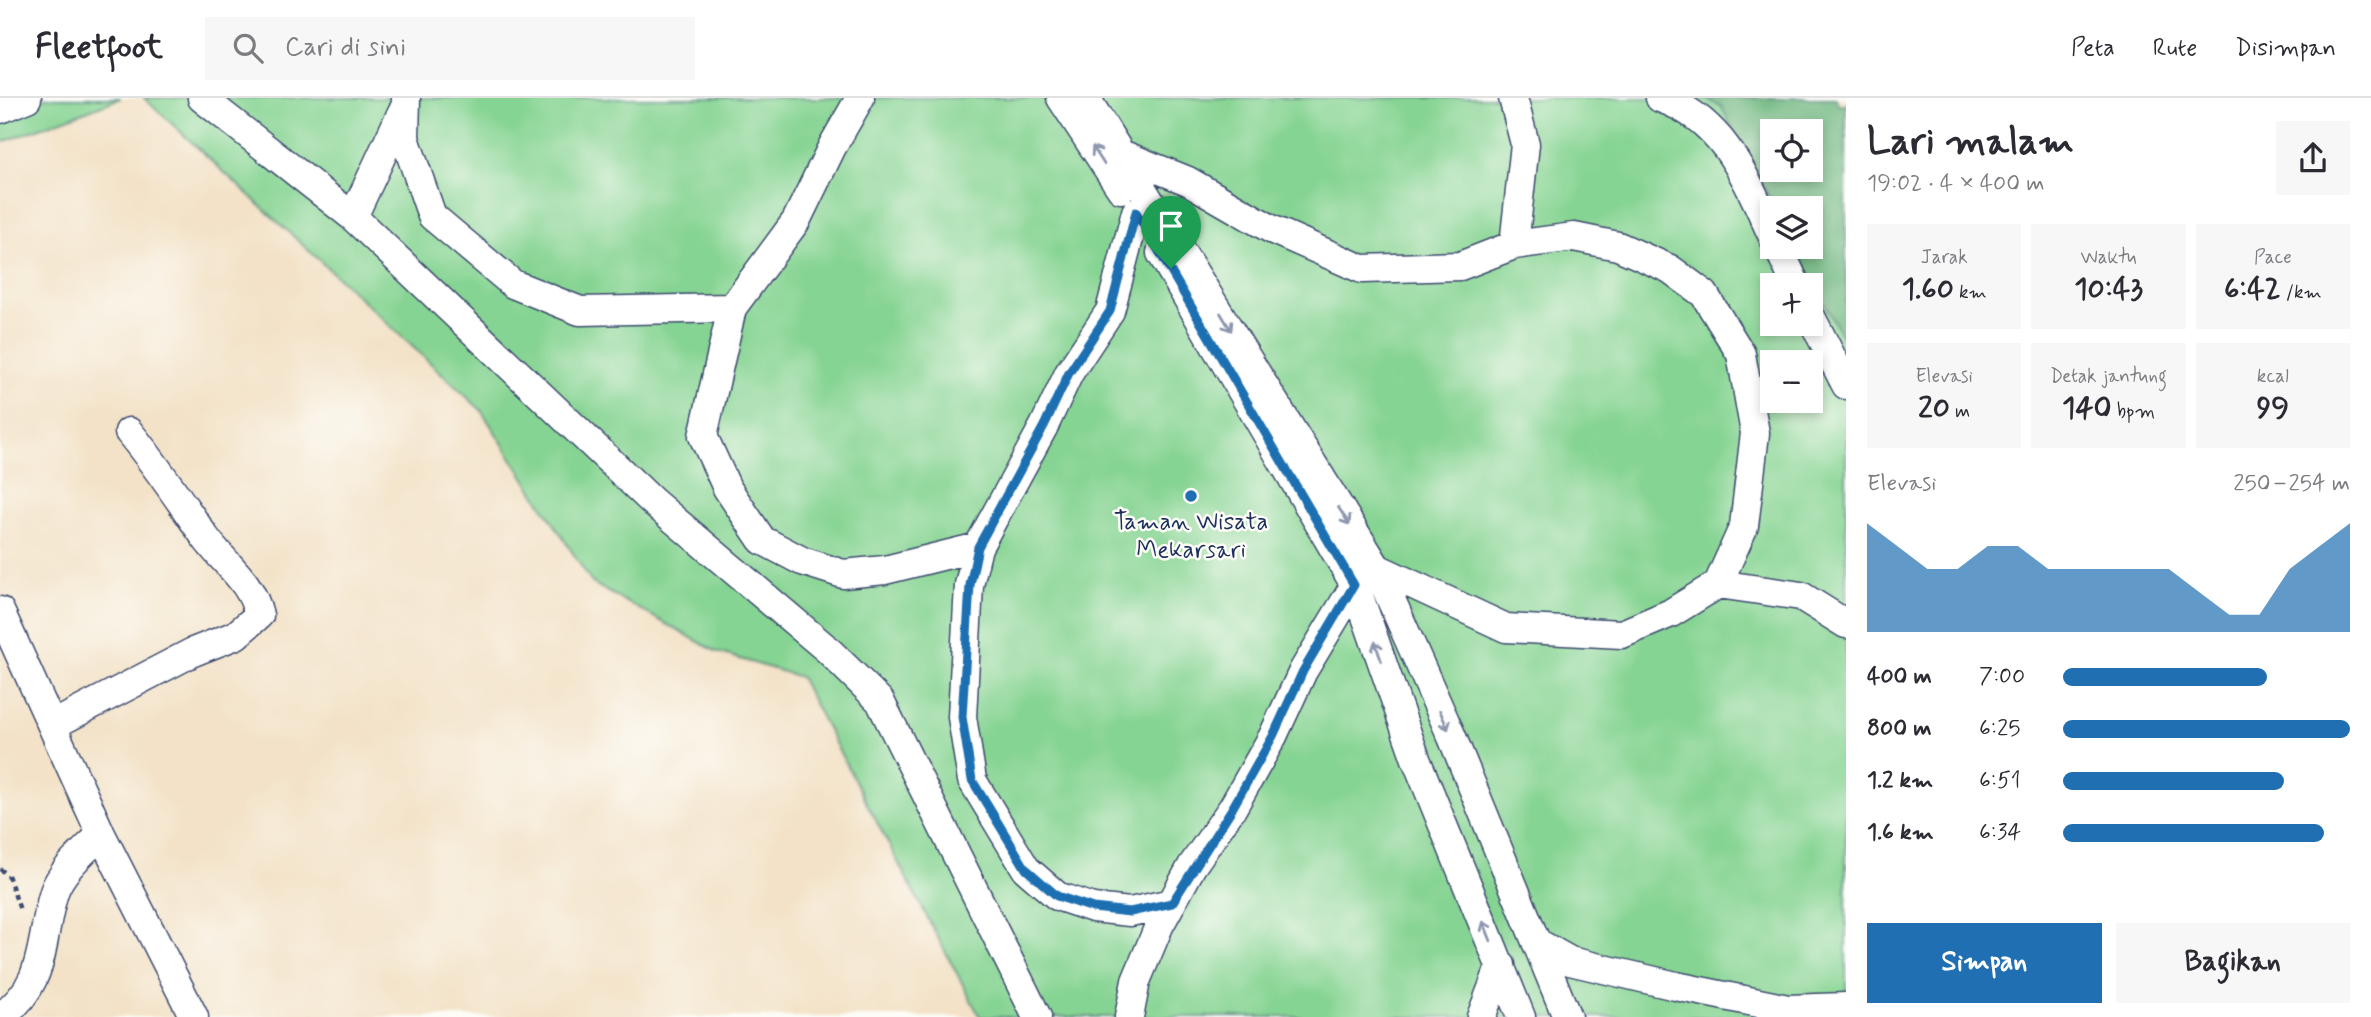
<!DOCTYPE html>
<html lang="id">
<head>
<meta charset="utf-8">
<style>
  :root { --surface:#fff; --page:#f7f7f7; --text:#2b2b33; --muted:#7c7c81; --line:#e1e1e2; --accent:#1f6fb2 }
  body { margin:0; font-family:Mynerve,sans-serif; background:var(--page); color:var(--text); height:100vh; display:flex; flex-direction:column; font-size:26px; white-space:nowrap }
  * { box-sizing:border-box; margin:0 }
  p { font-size:23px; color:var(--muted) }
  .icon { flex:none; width:38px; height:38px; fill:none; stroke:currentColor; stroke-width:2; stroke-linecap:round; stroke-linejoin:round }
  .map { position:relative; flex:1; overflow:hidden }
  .side { display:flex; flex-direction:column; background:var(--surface); width:525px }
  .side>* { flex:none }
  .fabs { position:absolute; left:1760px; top:21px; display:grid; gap:14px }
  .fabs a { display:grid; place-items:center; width:63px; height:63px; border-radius:0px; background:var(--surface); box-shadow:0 4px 10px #0003; font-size:35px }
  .pin { position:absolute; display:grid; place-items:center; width:60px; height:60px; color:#fff; margin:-72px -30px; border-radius:50% 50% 50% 0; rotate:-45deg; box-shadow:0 0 7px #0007 }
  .pin .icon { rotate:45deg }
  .round { display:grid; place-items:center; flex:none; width:74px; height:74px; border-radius:0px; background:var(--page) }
  .head { display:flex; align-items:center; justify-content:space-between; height:119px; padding:0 21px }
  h1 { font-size:38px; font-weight:700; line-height:52px }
  .metrics { display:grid; grid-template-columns:repeat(3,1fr); gap:10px; height:119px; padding:7px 21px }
  .metrics div { display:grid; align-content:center; border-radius:0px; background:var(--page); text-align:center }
  .metrics b { font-size:30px; font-weight:700 }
  .metrics small { font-size:19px; font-weight:400 }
  .metrics p { font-size:19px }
  .chart { height:196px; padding:14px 21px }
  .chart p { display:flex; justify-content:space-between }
  .chart svg { width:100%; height:126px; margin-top:7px; fill:var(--accent); opacity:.7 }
  .button { display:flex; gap:14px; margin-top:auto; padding:14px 21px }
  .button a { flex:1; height:80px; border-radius:0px; background:var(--accent); color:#fff; font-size:28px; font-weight:700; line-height:80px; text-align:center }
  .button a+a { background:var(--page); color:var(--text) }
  ul { padding:0 21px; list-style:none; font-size:23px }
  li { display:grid; grid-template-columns:112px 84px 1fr; align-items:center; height:52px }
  li i { height:18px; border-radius:9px; background:var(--accent) }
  header { display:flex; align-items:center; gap:42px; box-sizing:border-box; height:98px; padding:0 35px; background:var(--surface); border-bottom:2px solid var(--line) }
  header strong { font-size:33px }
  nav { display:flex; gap:38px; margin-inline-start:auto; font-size:24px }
  .search { width:490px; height:63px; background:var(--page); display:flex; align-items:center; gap:18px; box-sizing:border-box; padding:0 24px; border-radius:0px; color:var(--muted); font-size:26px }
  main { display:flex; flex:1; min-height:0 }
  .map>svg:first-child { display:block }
  .green { fill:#86d493; stroke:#508278; stroke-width:2; fill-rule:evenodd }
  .forest { fill:#6cb67d; stroke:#44726e; stroke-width:2; fill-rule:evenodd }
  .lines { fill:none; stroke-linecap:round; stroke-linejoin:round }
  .minor-casing { stroke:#3b4a6e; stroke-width:31 }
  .path { stroke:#3b4a6e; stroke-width:4.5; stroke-dasharray:5 5; stroke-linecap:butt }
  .minor { stroke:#fff; stroke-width:28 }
  .oneway { stroke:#8d97ae }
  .route-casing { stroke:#fff; stroke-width:14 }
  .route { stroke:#1f6fb2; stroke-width:9 }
  .poi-dot { fill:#1f6fb2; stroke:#fdfcf7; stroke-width:2.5 }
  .labels { text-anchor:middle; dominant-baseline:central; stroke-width:5; stroke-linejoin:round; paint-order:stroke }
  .poi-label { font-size:24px; fill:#1b2f5e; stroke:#fdfcf7 }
</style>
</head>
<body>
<header>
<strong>Fleetfoot</strong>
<div class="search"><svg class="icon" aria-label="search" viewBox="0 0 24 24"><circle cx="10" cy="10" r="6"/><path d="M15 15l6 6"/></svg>Cari di sini</div>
<nav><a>Peta</a><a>Rute</a><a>Disimpan</a></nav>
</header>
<main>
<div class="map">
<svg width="1846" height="919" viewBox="0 0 1846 919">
  <rect width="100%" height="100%" fill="#fdfcf7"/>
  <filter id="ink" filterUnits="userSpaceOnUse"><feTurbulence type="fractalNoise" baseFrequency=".0143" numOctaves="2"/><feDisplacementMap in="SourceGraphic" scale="14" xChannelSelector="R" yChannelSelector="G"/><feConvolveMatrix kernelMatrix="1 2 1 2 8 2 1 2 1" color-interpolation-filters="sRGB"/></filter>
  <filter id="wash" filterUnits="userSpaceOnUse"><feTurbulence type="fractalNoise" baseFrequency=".00686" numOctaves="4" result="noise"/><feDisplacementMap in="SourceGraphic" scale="28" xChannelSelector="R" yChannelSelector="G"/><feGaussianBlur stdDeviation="1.57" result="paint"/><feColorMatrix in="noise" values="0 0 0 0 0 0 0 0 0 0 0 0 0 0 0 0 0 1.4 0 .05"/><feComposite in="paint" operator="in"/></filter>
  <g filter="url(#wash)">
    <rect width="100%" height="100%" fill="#f3e2c7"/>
    <path class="green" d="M0 0H121L0 45Z
      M144 0H1704L1721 8 1775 110 1773 149H1795L1846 246V919H980L800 579 717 554 592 485 481 312ZM1773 187H1811V226H1773ZM1773 264H1811V303H1773Z"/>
    <path class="forest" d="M1704 0H1836L1839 8 1846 6V246L1795 149H1811V110H1775L1721 8ZM1773 33H1811V72H1773Z"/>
  </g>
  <g filter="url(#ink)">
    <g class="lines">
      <g class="minor-casing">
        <path id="minor" d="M202 0 353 119 402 14
          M406 0 405 40 432 118 513 186 580 213 732 210 796 123 832 49 860 0
          M1061 0 1121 91
          M1086 0 1377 470 1452 639 1567 919
          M1660 0C1725 22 1746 81 1773 139
          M0 11 27 0
          M1121 56 1188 83 1271 131 1362 171 1460 168 1514 147 1525 46 1513 0
          M1136 114 1110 213 1069 275 1044 328 978 449 969 487 962 619 972 682 1026 771 1057 798 1093 810 1130 814 1172 805
          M353 119 652 403 828 552 880 603 1037 919
          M1778 149 1796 187
          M1161 155 1355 487 1416 661 1521 919
          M732 210 703 338 727 390 762 442 802 463 843 476 885 472 978 449
          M1811 219 1846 287
          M1377 470 1506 530 1622 536 1671 515 1718 486 1744 428 1755 335 1741 256 1704 196 1670 171 1618 148 1574 139 1514 147
          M1718 486 1801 498 1846 526
          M0 513 101 736 194 919
          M53 627 193 554 236 537 259 517C251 482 225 467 205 439 180 403 157 368 129 334
          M1536 844 1570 863 1676 888 1788 911 1846 909
          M0 919C48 886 39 842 54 794 61 772 86 752 101 736
          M1129 919 1136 883 1159 828 1192 768 1233 709 1273 638 1303 573 1355 487
          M1481 919 1501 867"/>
      </g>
      <path class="path" d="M0 771 8 777 20 812"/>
      <use href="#minor" class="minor"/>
    </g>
    <defs><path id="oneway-shaft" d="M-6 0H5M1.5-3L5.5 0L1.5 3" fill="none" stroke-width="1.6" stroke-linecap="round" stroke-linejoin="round" transform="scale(1.75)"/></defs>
    <g class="oneway">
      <use href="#oneway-shaft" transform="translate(1098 57) rotate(-123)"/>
      <use href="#oneway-shaft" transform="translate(1226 224) rotate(59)"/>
      <use href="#oneway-shaft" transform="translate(1344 418) rotate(57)"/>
      <use href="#oneway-shaft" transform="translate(1378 553) rotate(-109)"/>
      <use href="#oneway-shaft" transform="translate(1444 622) rotate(66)"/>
      <use href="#oneway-shaft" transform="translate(1487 833) rotate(-112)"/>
    </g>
  </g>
  <g class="lines" filter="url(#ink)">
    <g class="route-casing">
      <path id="route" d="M1136 114 1354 487 1303 573 1273 638 1233 709 1172 805 1130 814 1093 810 1057 798 1026 771 972 682 962 619 970 487 978 449 1044 328 1069 275 1110 213Z"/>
    </g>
    <use href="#route" class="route"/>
  </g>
  <circle class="poi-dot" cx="1191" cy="398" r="7"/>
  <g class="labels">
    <g class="poi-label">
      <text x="1191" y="424">Taman Wisata<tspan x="1191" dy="28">Mekarsari</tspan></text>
    </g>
  </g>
</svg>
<div class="fabs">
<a><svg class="icon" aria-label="locate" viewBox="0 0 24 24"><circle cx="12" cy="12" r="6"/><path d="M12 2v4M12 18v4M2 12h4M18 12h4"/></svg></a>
<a><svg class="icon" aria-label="layers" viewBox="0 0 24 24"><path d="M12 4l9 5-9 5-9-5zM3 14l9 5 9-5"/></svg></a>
<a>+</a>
<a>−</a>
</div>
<div class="pin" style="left:1171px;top:170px;background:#1e9e55"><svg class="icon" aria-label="arrive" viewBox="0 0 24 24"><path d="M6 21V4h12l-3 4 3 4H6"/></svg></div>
</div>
<section class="side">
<div class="head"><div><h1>Lari malam</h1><p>19:02 · 4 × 400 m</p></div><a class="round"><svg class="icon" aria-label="share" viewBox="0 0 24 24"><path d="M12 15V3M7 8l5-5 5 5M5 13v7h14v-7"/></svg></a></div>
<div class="metrics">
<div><p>Jarak</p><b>1.60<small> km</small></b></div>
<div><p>Waktu</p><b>10:43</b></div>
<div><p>Pace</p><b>6:42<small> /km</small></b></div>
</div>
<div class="metrics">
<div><p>Elevasi</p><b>20<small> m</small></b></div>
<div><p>Detak jantung</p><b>140<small> bpm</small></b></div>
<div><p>kcal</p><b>99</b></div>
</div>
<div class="chart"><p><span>Elevasi</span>250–254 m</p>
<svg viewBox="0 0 160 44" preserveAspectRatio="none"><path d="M0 44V6L10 14L20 22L30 22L40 14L50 14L60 22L70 22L80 22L90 22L100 22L110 30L120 38L130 38L140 22L150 14L160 6V44z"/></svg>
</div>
<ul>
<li><b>400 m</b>7:00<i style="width:71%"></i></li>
<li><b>800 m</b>6:25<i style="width:100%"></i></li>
<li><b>1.2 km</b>6:51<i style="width:77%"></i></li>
<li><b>1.6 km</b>6:34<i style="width:91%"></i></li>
</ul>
<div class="button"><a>Simpan</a><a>Bagikan</a></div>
</section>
</main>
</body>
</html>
